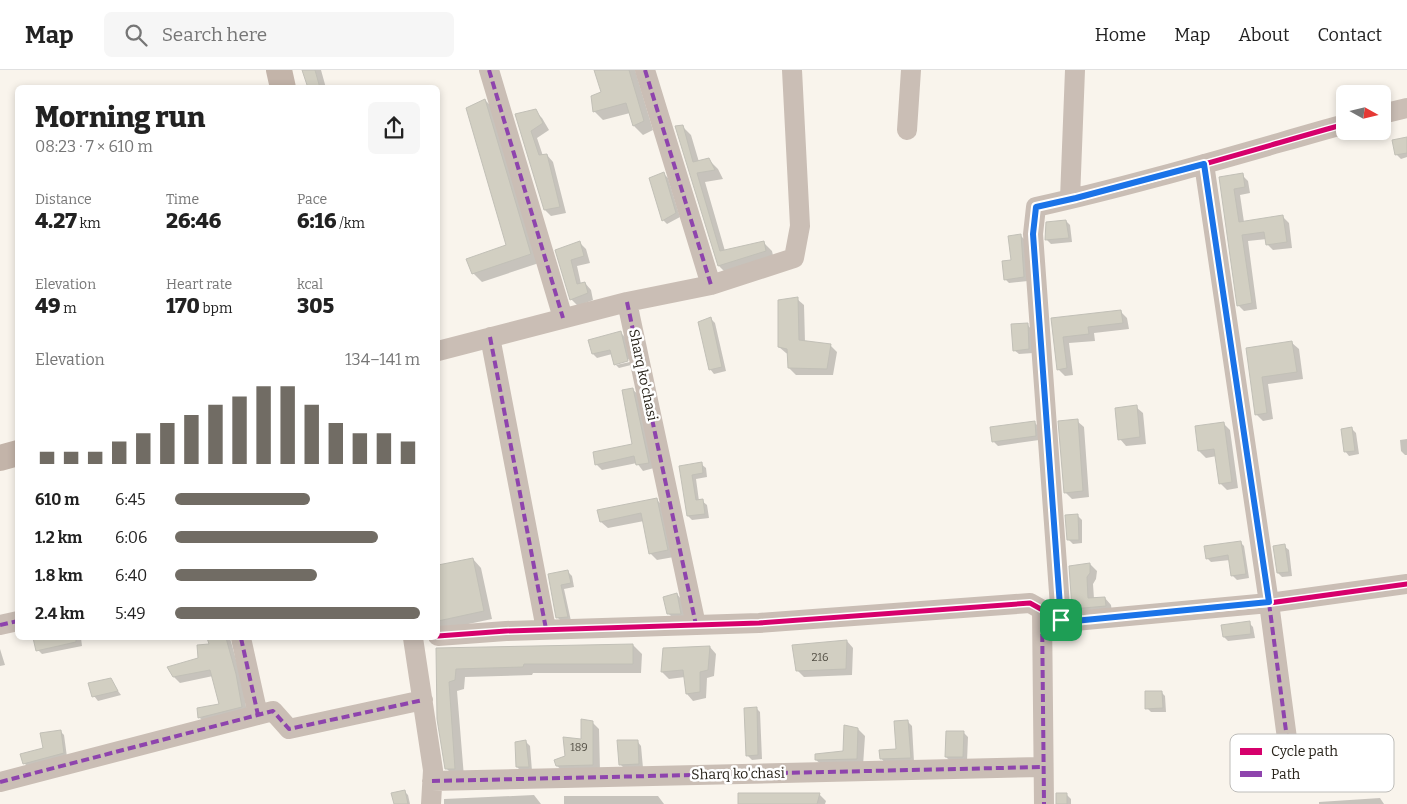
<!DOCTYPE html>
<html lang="en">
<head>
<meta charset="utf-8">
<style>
  :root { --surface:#fff; --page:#f6f6f6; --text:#222; --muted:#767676; --line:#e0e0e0; --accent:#716c64 }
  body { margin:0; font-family:Bitter,serif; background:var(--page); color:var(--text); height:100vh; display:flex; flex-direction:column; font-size:19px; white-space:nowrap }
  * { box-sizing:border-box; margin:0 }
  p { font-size:16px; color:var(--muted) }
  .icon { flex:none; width:28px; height:28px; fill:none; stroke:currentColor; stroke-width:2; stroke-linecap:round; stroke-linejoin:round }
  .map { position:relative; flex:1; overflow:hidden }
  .details { position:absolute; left:15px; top:15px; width:425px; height:555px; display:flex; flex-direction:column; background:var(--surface); border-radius:8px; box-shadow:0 2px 8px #0003 }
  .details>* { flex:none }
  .needle { width:32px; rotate:98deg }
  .tools { position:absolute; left:1336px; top:15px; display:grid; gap:10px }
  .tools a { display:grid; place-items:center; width:55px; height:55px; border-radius:8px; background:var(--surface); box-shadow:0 2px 8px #0003; font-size:25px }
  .pin { position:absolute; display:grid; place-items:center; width:42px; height:42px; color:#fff; margin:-21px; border-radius:10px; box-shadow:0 2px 8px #0006 }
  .round { display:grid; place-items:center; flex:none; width:52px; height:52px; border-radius:8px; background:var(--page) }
  .headline { display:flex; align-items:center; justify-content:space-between; height:85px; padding:0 20px }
  h1 { font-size:28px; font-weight:800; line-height:38px }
  .metrics { display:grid; grid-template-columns:repeat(3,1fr); gap:8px; height:85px; padding:5px 20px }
  .metrics div { display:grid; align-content:center }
  .metrics b { font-size:21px; font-weight:800 }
  .metrics small { font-size:14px; font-weight:400 }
  .metrics p { font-size:14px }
  .chart { height:140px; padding:10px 20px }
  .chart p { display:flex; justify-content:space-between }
  .chart svg { width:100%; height:90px; margin-top:5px; stroke:var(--accent); stroke-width:6 }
  ul { padding:0 20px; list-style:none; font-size:16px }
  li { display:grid; grid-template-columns:80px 60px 1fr; align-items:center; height:38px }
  li i { height:12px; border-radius:6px; background:var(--accent) }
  header { display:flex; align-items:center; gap:30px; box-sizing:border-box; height:70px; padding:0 25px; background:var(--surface); border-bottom:1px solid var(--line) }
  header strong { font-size:24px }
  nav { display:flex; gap:28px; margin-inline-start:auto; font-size:18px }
  .search { width:350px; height:45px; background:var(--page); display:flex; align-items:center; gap:12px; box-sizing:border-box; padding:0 18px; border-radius:8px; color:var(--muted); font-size:19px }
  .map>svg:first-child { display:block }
  .shadow { fill:#0003 }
  .building { fill:#d2cfc2; stroke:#c2c0b7 }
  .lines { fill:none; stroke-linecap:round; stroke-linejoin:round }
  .minor { stroke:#cabeb5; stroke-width:20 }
  .major { stroke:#c3b4a9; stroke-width:26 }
  .quiet { stroke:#8e44ad; stroke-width:4; stroke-dasharray:8 4; stroke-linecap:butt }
  .cycleway-casing { stroke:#fff; stroke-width:8 }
  .cycleway { stroke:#d6006c; stroke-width:5 }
  .route-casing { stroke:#fff; stroke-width:10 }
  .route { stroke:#1a73e8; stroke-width:6 }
  .labels { text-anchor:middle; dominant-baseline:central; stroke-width:5; stroke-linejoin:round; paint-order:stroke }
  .number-label { font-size:11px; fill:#524e44 }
  .street-label { font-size:14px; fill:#28231a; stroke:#fff }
  .key { fill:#fff; stroke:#bebdba; stroke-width:1 }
  .key-label { font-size:14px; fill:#28231a }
</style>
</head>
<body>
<header>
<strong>Map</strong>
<div class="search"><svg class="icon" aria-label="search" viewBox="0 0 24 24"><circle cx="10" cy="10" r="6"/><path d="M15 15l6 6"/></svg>Search here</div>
<nav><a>Home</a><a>Map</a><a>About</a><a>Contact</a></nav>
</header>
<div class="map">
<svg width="1407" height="734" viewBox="0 0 1407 734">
  <rect width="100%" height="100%" fill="#f9f4ec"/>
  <path class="shadow" d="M304 0H321L326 18H309Z
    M595 0H635L653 60 643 65 634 56 630 43 603 50 594 41 603 23Z
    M485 30 494 39 539 193 482 212 473 203 507 176Z
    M535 41 542 48 549 60 537 68 543 86 547 85 553 92 566 143 551 146 545 140 516 45Z
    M682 56 691 65 699 92 709 90 718 99 723 109 705 112 725 181 763 172 772 181 774 190 728 205 719 196Z
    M1407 68V87L1401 89 1396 84Z
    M664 104 668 108 680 147 667 154 663 150 651 109Z
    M1242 105 1248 111 1250 123 1240 125 1244 152 1283 147 1289 153 1292 178 1273 180 1267 174V169L1248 171 1257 239 1244 241 1238 235 1220 108Z
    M1066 151 1070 155 1072 172 1051 174 1047 170V153Z
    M1021 166 1025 170 1028 211 1009 213 1005 209Z
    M580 173 586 179 590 193 577 196 581 214 585 213 591 220 593 230 578 236 571 229 557 180Z
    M797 229 804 235 805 272 830 275 837 282 833 305H796L789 298 788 284 786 283 779 277Z
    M1121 242 1127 248 1129 259 1094 263 1095 271 1069 273 1073 305 1065 306 1058 299 1052 249Z
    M711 249 715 253 726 301 714 304 710 299Z
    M1027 254 1031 259 1033 283 1019 284 1014 280Z
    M621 263 625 267 630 289 616 293V295L612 284 597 288 593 284Z
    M1292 273 1299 279 1303 309 1268 314 1273 349 1263 351 1256 344 1247 279Z
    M630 292 631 295 619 298 616 295Z
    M633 320 639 325 654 398 643 401 637 393 602 400 596 394 634 375Z
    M1136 337 1143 343 1146 374 1126 376 1120 369Z
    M1077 351 1084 357 1089 427 1072 429 1065 422Z
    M1034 352 1038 356 1039 370 998 376 994 372Z
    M1224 354 1230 360 1238 418 1227 420 1220 413 1217 386 1206 388 1199 381 1196 357Z
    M1352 359 1356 363 1359 384 1349 386 1345 381Z
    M1407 369V385H1405L1401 381 1400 370Z
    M701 394 706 398 707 407 696 409 699 431H702L707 435 709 448 692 450 688 446 680 397Z
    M656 429 663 436 674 487 657 490 650 483 644 451 608 458 601 452Z
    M1078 446 1082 450V473L1073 474 1068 469Z
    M1240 472 1244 476 1249 508 1237 510 1232 505 1230 490 1211 492 1207 488Z
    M1284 476 1289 480 1292 506 1282 507 1278 503Z
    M473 489 481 498 492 549 440 560 438 558V497Z
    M1090 494 1097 501 1096 509 1093 514 1094 529 1105 528 1111 535 1112 542 1080 545 1073 539 1070 497Z
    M568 502 572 506 574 517 564 519 571 551H561L557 547 549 505Z
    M677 524 681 529 685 547 673 548 668 543Z
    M1249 553 1253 557 1255 568 1228 571 1224 567Z
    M35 568H81L82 576 42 584 38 580Z
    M208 568H230L242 611 247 643 205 654 200 648 221 635 213 606 180 613 174 607 199 589 211 575Z
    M847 571 853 578 852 605 804 607 797 600Z
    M633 575 642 584 641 603H533L532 605 465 607 464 619 457 621 464 707H455L446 698 437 579Z
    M710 577 716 584 714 606 707 608 706 628 693 631 687 624 685 607 669 609 662 602 664 579Z
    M0 579 5 595 0 596Z
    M110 610 121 625 98 631 94 626Z
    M1161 622 1165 626 1166 642H1151L1147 638Z
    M756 638 760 642 762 689 752 690 748 686Z
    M592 652 599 659 600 702H564L557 696 583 670Z
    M908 652 912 656 914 692 885 693 881 688 897 680Z
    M858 659 865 666 863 696H823L816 690 844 682Z
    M60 661 64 665 67 687 28 697 24 693 44 679Z
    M963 662 968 667 967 691H950L946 687Z
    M637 671 641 676 643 698 625 699 620 694Z
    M526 672 530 676 532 701H521L517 697Z
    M405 722 408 725 410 734H395Z
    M819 724 826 731 825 734H739Z
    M1066 724 1071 729V734H1057Z
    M534 725 541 734H444V729Z
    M564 726H658L664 734H564Z
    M1380 728 1384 734H1319V732Z"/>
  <path class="building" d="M302 0H315L320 18H308Z
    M594 0H629L644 51 633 56 626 33 593 42 591 26 601 22Z
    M485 29 531 184 472 204 466 189 506 175 466 38Z
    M536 39 543 53 531 61 539 85 547 84 560 137 544 140 515 44Z
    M683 55 693 92 709 88 715 100 697 103 720 181 764 171 766 181 718 196 675 56Z
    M1407 67V83L1395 85 1392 70Z
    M664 102 676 143 662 151 649 108Z
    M1243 103 1245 117 1234 119 1239 152 1283 145 1287 172 1266 175 1264 162 1242 165 1252 233 1237 236 1219 107Z
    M1066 150 1069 168 1045 170 1046 152Z
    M1021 164 1024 207 1004 210 1002 191 1011 190 1008 166Z
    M580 171 584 186 571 190 577 214 585 212 588 223 570 230 555 180Z
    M798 227 799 270 831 274 827 299 788 298 787 279 778 277V230Z
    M1121 240 1123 253 1088 257 1089 264 1063 267 1067 298 1057 300 1051 248Z
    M711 247 722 297 709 300 698 252Z
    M1028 253 1029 279 1013 281 1011 254Z
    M621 261 628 291 614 295 610 280 592 284 588 270Z
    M1292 271 1297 302 1262 307 1267 343 1255 345 1246 278Z
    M633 318 649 393 636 395 634 386 595 395 593 382 632 374 622 320Z
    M1137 335 1140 367 1118 370 1115 338Z
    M1078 349 1083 421 1064 423 1058 351Z
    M1035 351 1036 366 992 372 990 357Z
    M1224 352 1232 412 1219 414 1214 379 1198 381 1195 356Z
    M1352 357 1355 381 1344 382 1341 359Z
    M702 392 703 403 692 405 696 430 703 429 705 444 687 446 679 396Z
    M657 428 668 480 649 484 641 443 600 452 597 440Z
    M1078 444 1079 470H1067L1065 445Z
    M1241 471 1246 504 1231 506 1228 485 1206 489 1204 476Z
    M1285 474 1289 502 1277 503 1273 476Z
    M473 488 484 541 438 551V495Z
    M1090 493V503L1087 507 1088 528 1105 527 1106 536 1072 539 1069 496Z
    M568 500 571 513 561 515 568 547 556 548 548 504Z
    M677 523 681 544H667L663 527Z
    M1250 551 1251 564 1223 567 1221 555Z
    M33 568H76V572L36 581Z
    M207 568H226L236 604 242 637 198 648 197 638 219 634 210 600 173 607 167 597 198 588 197 575 209 574Z
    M847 570 846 599 796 601 792 575Z
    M633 574V594H524L523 597 456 599 455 610 449 612 455 699H445L437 649 436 578Z
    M710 576 708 600 700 602V622L686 624 683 600 661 602 663 578Z
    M111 608 118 621 92 627 88 613Z
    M1145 621H1162L1163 638 1145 639Z
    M757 637 758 685 746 686 744 638Z
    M581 649 593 651V695L556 696 554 690 565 686 563 667 581 669Z
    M908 650 911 688 880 689 879 680 896 679 894 651Z
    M844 655 858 658 857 689 815 690V684L843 681Z
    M61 660 64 683 23 694 20 684 43 678 40 663Z
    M946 661H964L963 687H945Z
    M526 670 529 697H516L515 672Z
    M617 670H638L639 694 619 695Z
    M405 720 408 734H394L391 723Z
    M738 723H820L817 734H738Z
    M1056 723H1067V734H1056Z"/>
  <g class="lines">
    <path class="minor" d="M489 0 563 248
      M645 0 711 215
      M1382 44 1407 38
      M907 60 911 0
      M1204 94 1269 533 1288 676
      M1070 129 1075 0
      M627 232 696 555
      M490 267 546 559
      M438 281 627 232 711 215 794 188 800 156 792 0
      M1042 540 1044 734
      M1061 550 1033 164 1036 137C1140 114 1242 83 1345 54
      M0 555 18 551
      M438 566 506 561 759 553 1030 533 1064 552 1269 533 1407 514
      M241 568 258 645
      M413 568 433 700 431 734
      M432 711 1043 697
      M0 712 273 641 289 659 423 630"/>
    <path class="major" d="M279 0 283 18
      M0 388 18 383"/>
    <path class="quiet" d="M489 0 563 248
      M645 0 711 215
      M1204 94 1269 533 1288 676
      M627 232 696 555
      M490 267 546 559
      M1042 540 1044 734
      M0 555 18 551
      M241 568 258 645
      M413 568H418
      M432 711 1043 697
      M0 712 273 641 289 659 423 630"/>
    <g class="cycleway-casing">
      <path id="cycleway" d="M1061 550 1033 164 1036 137C1140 114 1242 83 1345 54
        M438 566 506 561 759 553 1030 533 1064 552 1269 533 1407 514"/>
    </g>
    <use href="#cycleway" class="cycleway"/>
  </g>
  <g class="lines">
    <g class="route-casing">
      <path id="route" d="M1204 94 1269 532 1064 552 1061 550 1033 164 1036 137 1076 128Z"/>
    </g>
    <use href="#route" class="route"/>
  </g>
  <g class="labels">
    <g class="number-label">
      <text x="820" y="587">216</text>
      <text x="579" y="677">189</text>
    </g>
    <g class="street-label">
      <text transform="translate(643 305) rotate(78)">Sharq ko'chasi</text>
      <text transform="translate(738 704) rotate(-1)">Sharq ko'chasi</text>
    </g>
  </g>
  <rect x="1230" y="664" width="164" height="58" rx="8" class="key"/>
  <rect x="1240" y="678" width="22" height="7" fill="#d6006c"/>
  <rect x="1240" y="701" width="22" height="6" fill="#8e44ad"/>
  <g class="key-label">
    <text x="1271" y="686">Cycle path</text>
    <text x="1271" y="709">Path</text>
  </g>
</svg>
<div class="tools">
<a><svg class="needle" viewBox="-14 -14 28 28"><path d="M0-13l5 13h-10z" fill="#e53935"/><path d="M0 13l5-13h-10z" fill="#767676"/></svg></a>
</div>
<div class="pin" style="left:1061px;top:550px;background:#1e9e55"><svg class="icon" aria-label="arrive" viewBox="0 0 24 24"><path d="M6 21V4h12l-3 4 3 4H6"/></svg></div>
<section class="details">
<div class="headline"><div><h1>Morning run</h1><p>08:23 · 7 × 610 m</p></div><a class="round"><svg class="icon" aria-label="share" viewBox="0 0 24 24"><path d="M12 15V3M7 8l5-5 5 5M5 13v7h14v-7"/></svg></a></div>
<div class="metrics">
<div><p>Distance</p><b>4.27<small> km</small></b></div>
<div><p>Time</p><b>26:46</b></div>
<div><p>Pace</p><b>6:16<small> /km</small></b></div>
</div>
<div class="metrics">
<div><p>Elevation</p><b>49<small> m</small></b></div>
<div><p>Heart rate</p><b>170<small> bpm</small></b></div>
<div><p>kcal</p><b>305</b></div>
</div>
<div class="chart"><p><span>Elevation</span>134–141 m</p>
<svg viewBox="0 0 160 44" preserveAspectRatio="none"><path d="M5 44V38M15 44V38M25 44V38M35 44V33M45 44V29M55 44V24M65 44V20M75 44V15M85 44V11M95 44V6M105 44V6M115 44V15M125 44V24M135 44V29M145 44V29M155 44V33"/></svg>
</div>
<ul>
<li><b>610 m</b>6:45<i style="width:55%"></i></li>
<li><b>1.2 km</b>6:06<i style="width:83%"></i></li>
<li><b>1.8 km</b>6:40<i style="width:58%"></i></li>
<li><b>2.4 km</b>5:49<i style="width:100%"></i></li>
</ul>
</section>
</div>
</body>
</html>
